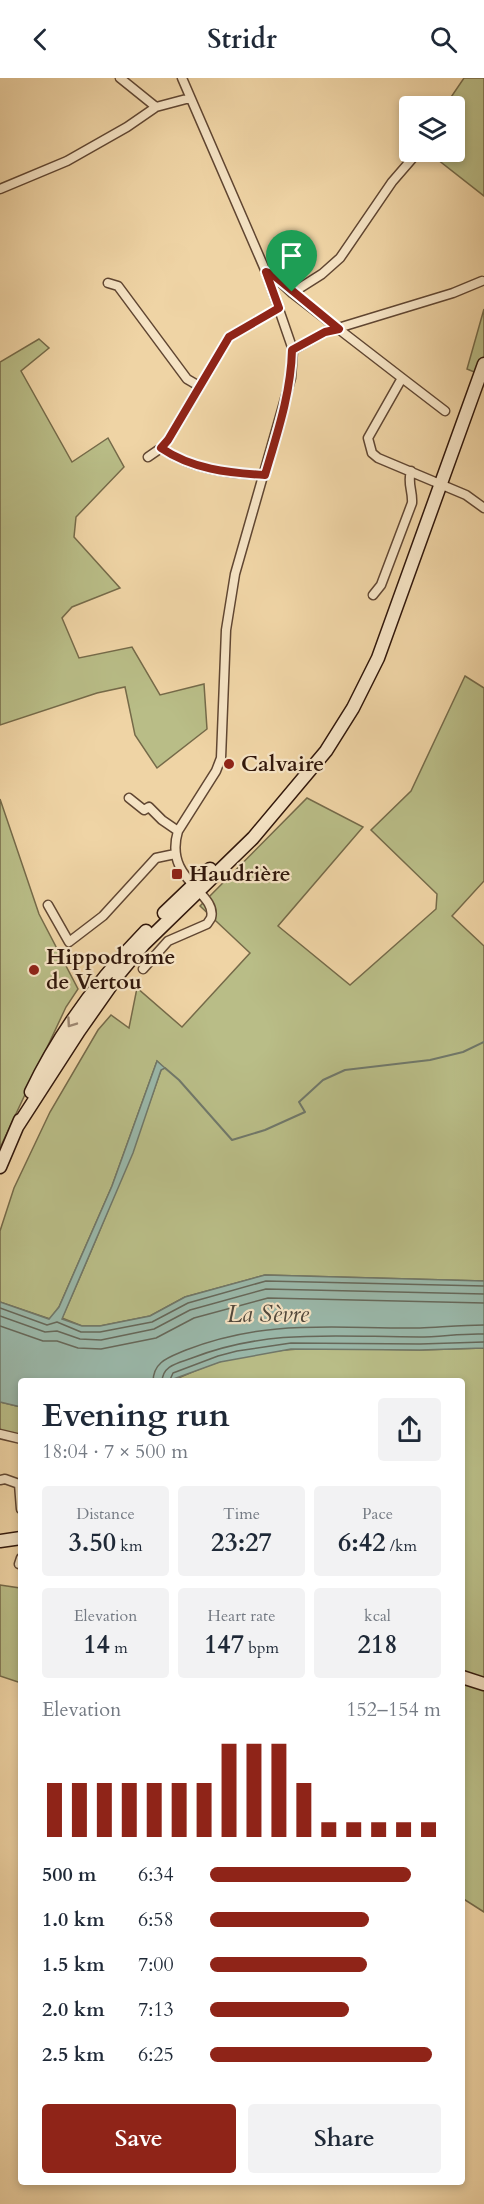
<!DOCTYPE html>
<html lang="en">
<head>
<meta charset="utf-8">
<style>
  :root { --surface:#fff; --page:#f2f2f3; --text:#1f2937; --muted:#747a83; --accent:#8f2418 }
  body { margin:0; font-family:Cardo,serif; background:var(--page); color:var(--text); height:100vh; display:flex; flex-direction:column; font-size:22px; white-space:nowrap }
  * { box-sizing:border-box; margin:0 }
  p { font-size:20px; color:var(--muted) }
  .icon { flex:none; width:33px; height:33px; fill:none; stroke:currentColor; stroke-width:2; stroke-linecap:round; stroke-linejoin:round }
  .map { position:relative; flex:1; overflow:hidden }
  .drawer { position:absolute; left:18px; top:1300px; width:447px; height:807px; display:flex; flex-direction:column; background:var(--surface); border-radius:6px; box-shadow:0 3px 9px #0003 }
  .drawer>* { flex:none }
  .tools { position:absolute; left:399px; top:18px; display:grid; gap:12px }
  .tools a { display:grid; place-items:center; width:66px; height:66px; border-radius:6px; background:var(--surface); box-shadow:0 3px 9px #0003; font-size:30px }
  .pin { position:absolute; display:grid; place-items:center; width:51px; height:51px; color:#fff; margin:-62px -26px; border-radius:50% 50% 50% 0; rotate:-45deg; box-shadow:0 0 6px #0007 }
  .pin .icon { rotate:45deg }
  .round { display:grid; place-items:center; flex:none; width:63px; height:63px; border-radius:6px; background:var(--page) }
  .head { display:flex; align-items:center; justify-content:space-between; height:102px; padding:0 24px }
  h1 { font-size:33px; font-weight:700; line-height:45px }
  .metrics { display:grid; grid-template-columns:repeat(3,1fr); gap:9px; height:102px; padding:6px 24px }
  .metrics div { display:grid; align-content:center; border-radius:6px; background:var(--page); text-align:center }
  .metrics b { font-size:26px; font-weight:700 }
  .metrics small { font-size:16px; font-weight:400 }
  .metrics p { font-size:16px }
  .chart { height:168px; padding:12px 24px }
  .chart p { display:flex; justify-content:space-between }
  .chart svg { width:100%; height:108px; margin-top:6px; stroke:var(--accent); stroke-width:6 }
  .primary-button { display:flex; gap:12px; margin-top:auto; padding:12px 24px }
  .primary-button a { flex:1; height:69px; border-radius:6px; background:var(--accent); color:#fff; font-size:24px; font-weight:700; line-height:69px; text-align:center }
  .primary-button a+a { background:var(--page); color:var(--text) }
  ul { padding:0 24px; list-style:none; font-size:20px }
  li { display:grid; grid-template-columns:96px 72px 1fr; align-items:center; height:45px }
  li i { height:15px; border-radius:8px; background:var(--accent) }
  header { display:flex; justify-content:space-between; align-items:center; height:78px; padding:0 24px; background:var(--surface); font-size:27px; font-weight:700 }
  .map>svg:first-child { display:block }
  .green { fill:#b9bd87; stroke:#756a49; stroke-width:1.5 }
  .water { fill:#9ab8aa; stroke:#70786a; stroke-width:1.5 }
  .lines { fill:none; stroke-linecap:round; stroke-linejoin:round }
  .shore { stroke:#66685a; stroke-width:1.5 }
  .stream { stroke:#70786a; stroke-width:2 }
  .street-casing { stroke:#604632; stroke-width:11 }
  .secondary-casing { stroke:#31170b; stroke-width:15 }
  .street { stroke:#f5e3c4; stroke-width:8 }
  .secondary { stroke:#f5e3c4; stroke-width:12 }
  .oneway { stroke:#9d8771 }
  .route-casing { stroke:#fff; stroke-width:12 }
  .route { stroke:#8f2418; stroke-width:8 }
  .poi-dot { fill:#8f2418; stroke:#f5e3c4; stroke-width:2 }
  .labels { text-anchor:middle; dominant-baseline:central; stroke-width:4.5; stroke-linejoin:round; paint-order:stroke }
  .poi-label { font-size:22px; font-weight:bold; fill:#31170b; stroke:#f5e3c4; text-anchor:start }
  .water-label { font-size:24px; font-style:italic; fill:#50473b; stroke:#f5e3c4 }
</style>
</head>
<body>
<header><svg class="icon" aria-label="back" viewBox="0 0 24 24"><path d="M15 5l-7 7 7 7"/></svg>Stridr<svg class="icon" aria-label="search" viewBox="0 0 24 24"><circle cx="10" cy="10" r="6"/><path d="M15 15l6 6"/></svg></header>
<div class="map">
<svg width="484" height="2126" viewBox="0 0 484 2126">
  <rect width="100%" height="100%" fill="#efd4a5"/>
  <filter id="stains"><feTurbulence type="fractalNoise" baseFrequency=".00333" numOctaves="4"/><feColorMatrix values="0 0 0 0 .2 0 0 0 0 .09 0 0 0 0 .02 0 0 0 .5 -.17"/></filter>
  <radialGradient id="worn" r=".72"><stop offset=".6" stop-color="#630" stop-opacity="0"/><stop offset="1" stop-color="#630" stop-opacity=".3"/></radialGradient>
  <path class="green" d="M464 0H484V118L428 74H454V28H445Z
    M484 231V298L467 291Z
    M39 261 49 270 21 293 72 384 108 360 124 389 76 439 74 459 120 510 72 529 62 540 79 580 132 569 160 617 204 606 207 651 157 690 135 657 125 609 97 615 0 647V284Z
    M465 598 484 610V803L452 838 484 868V1203L265 1197 185 1219 150 1238 100 1248H82L62 1240C98 1159 132 1077 161 992L164 990 157 983 112 1108 59 1229 50 1241 0 1224V1153L14 1110 50 1034 98 952 111 937 129 950 137 910 182 949 250 875 200 828 307 720 363 749 278 848 350 907 436 831 437 816 371 752 411 713Z
    M0 721 39 836 78 911 66 929 0 1070Z
    M320 1270 420 1272 484 1270V1834L462 1820V1304H169C186 1297 204 1288 222 1283 254 1274 287 1271 320 1270Z
    M0 1324 21 1329V1358L0 1353Z
    M0 1507 20 1510 21 1512V1605L0 1598Z"/>
  <path class="water" d="M157 983 165 990 161 992 133 1075 62 1241 82 1248H100L150 1238 185 1219 265 1197 484 1203V1270L420 1272 291 1271 220 1284 168 1303 21 1304V1329L0 1324V1224L49 1241 59 1229 112 1108Z"/>
  <g class="lines">
    <path class="shore" d="M0 1230 47 1247 57 1244 81 1254H100L152 1244 188 1225 266 1203 484 1208
      M0 1238 45 1254 57 1253 80 1261 101 1262 154 1251 190 1232 266 1211 484 1216
      M0 1248 43 1263H57L78 1270 101 1271 156 1260 194 1240 268 1220 484 1225
      M153 1304C153 1283 170 1279 186 1272 269 1240 335 1251 420 1250 442 1249 463 1247 484 1247
      M162 1304C162 1287 179 1285 192 1280 269 1250 339 1259 419 1259 441 1259 462 1255 484 1256
      M169 1304 173 1295 218 1278 237 1273 291 1265 420 1266 484 1264"/>
    <path class="stream" d="M165 990 179 1002 232 1062 265 1052 305 1034 299 1024 323 1002 345 992 430 982 463 974 484 964"/>
    <g class="street-casing">
      <path id="street" d="M120 0 156 29
        M0 111 67 83 127 49 156 29 190 20
        M266 194 272 196 292 215 402 300 368 360 372 375 378 380 466 417 484 430
        M108 205 118 208 187 301 199 308
        M292 215 322 196 340 180 392 104 418 74
        M293 272 325 254 453 215 482 203
        M402 300 445 333
        M161 370C191 391 228 396 265 397
        M148 379 161 370 168 362 229 259 279 230
        M373 517 381 507 412 425C413 413 407 405 411 393
        M129 720 144 732 149 729 162 742 178 753
        M48 827 69 864 103 838 156 780 175 776
        M143 891 168 863 207 846 211 840C218 814 163 803 178 753L216 693 221 680 226 552 235 496 291 300 293 272 266 194 182 0
        M0 1356 21 1361
        M0 1402 5 1401 19 1406 21 1431
        M19 1486 21 1480"/>
    </g>
    <g class="secondary-casing">
      <path id="secondary" d="M164 835 210 791
        M31 1014C59 955 100 900 146 853
        M17 1049 79 953 119 896 144 866 253 760 326 673 353 630 378 580 484 286
        M0 1089 20 1042
        M0 1463 21 1460
        M462 1599 484 1606"/>
    </g>
    <use href="#street" class="street"/>
    <use href="#secondary" class="secondary"/>
  </g>
  <defs><path id="oneway-chevron" d="M-2-3.5L2.5 0L-2 3.5" fill="none" stroke-width="1.6" stroke-linecap="round" stroke-linejoin="round" transform="scale(1.5)"/></defs>
  <use class="oneway" href="#oneway-chevron" transform="translate(71 945) rotate(125)"/>
  <g class="lines">
    <g class="route-casing">
      <path id="route" d="M266 194 272 196 339 251 325 254 292 272C291 315 277 356 265 397 228 395 192 391 161 370L168 362 229 259 279 230Z"/>
    </g>
    <use href="#route" class="route"/>
  </g>
  <g class="poi-dot">
    <circle cx="229" cy="686" r="6"/>
    <rect x="171" y="790" width="12" height="12" rx="3"/>
    <circle cx="34" cy="892" r="6"/>
  </g>
  <g class="labels">
    <g class="poi-label">
      <text x="241" y="686">Calvaire</text>
      <text x="189" y="796">Haudrière</text>
      <text x="46" y="879">Hippodrome<tspan x="46" dy="25">de Vertou</tspan></text>
    </g>
    <g class="water-label">
      <text x="268" y="1236">La Sèvre</text>
    </g>
  </g>
  <rect width="100%" height="100%" filter="url(#stains)"/>
  <rect width="100%" height="100%" fill="url(#worn)"/>
</svg>
<div class="tools">
<a><svg class="icon" aria-label="layers" viewBox="0 0 24 24"><path d="M12 4l9 5-9 5-9-5zM3 14l9 5 9-5"/></svg></a>
</div>
<div class="pin" style="left:292px;top:214px;background:#1e9e55"><svg class="icon" aria-label="arrive" viewBox="0 0 24 24"><path d="M6 21V4h12l-3 4 3 4H6"/></svg></div>
<section class="drawer">
<div class="head"><div><h1>Evening run</h1><p>18:04 · 7 × 500 m</p></div><a class="round"><svg class="icon" aria-label="share" viewBox="0 0 24 24"><path d="M12 15V3M7 8l5-5 5 5M5 13v7h14v-7"/></svg></a></div>
<div class="metrics">
<div><p>Distance</p><b>3.50<small> km</small></b></div>
<div><p>Time</p><b>23:27</b></div>
<div><p>Pace</p><b>6:42<small> /km</small></b></div>
</div>
<div class="metrics">
<div><p>Elevation</p><b>14<small> m</small></b></div>
<div><p>Heart rate</p><b>147<small> bpm</small></b></div>
<div><p>kcal</p><b>218</b></div>
</div>
<div class="chart"><p><span>Elevation</span>152–154 m</p>
<svg viewBox="0 0 160 44" preserveAspectRatio="none"><path d="M5 44V22M15 44V22M25 44V22M35 44V22M45 44V22M55 44V22M65 44V22M75 44V6M85 44V6M95 44V6M105 44V22M115 44V38M125 44V38M135 44V38M145 44V38M155 44V38"/></svg>
</div>
<ul>
<li><b>500 m</b>6:34<i style="width:87%"></i></li>
<li><b>1.0 km</b>6:58<i style="width:69%"></i></li>
<li><b>1.5 km</b>7:00<i style="width:68%"></i></li>
<li><b>2.0 km</b>7:13<i style="width:60%"></i></li>
<li><b>2.5 km</b>6:25<i style="width:96%"></i></li>
</ul>
<div class="primary-button"><a>Save</a><a>Share</a></div>
</section>
</div>
</body>
</html>
